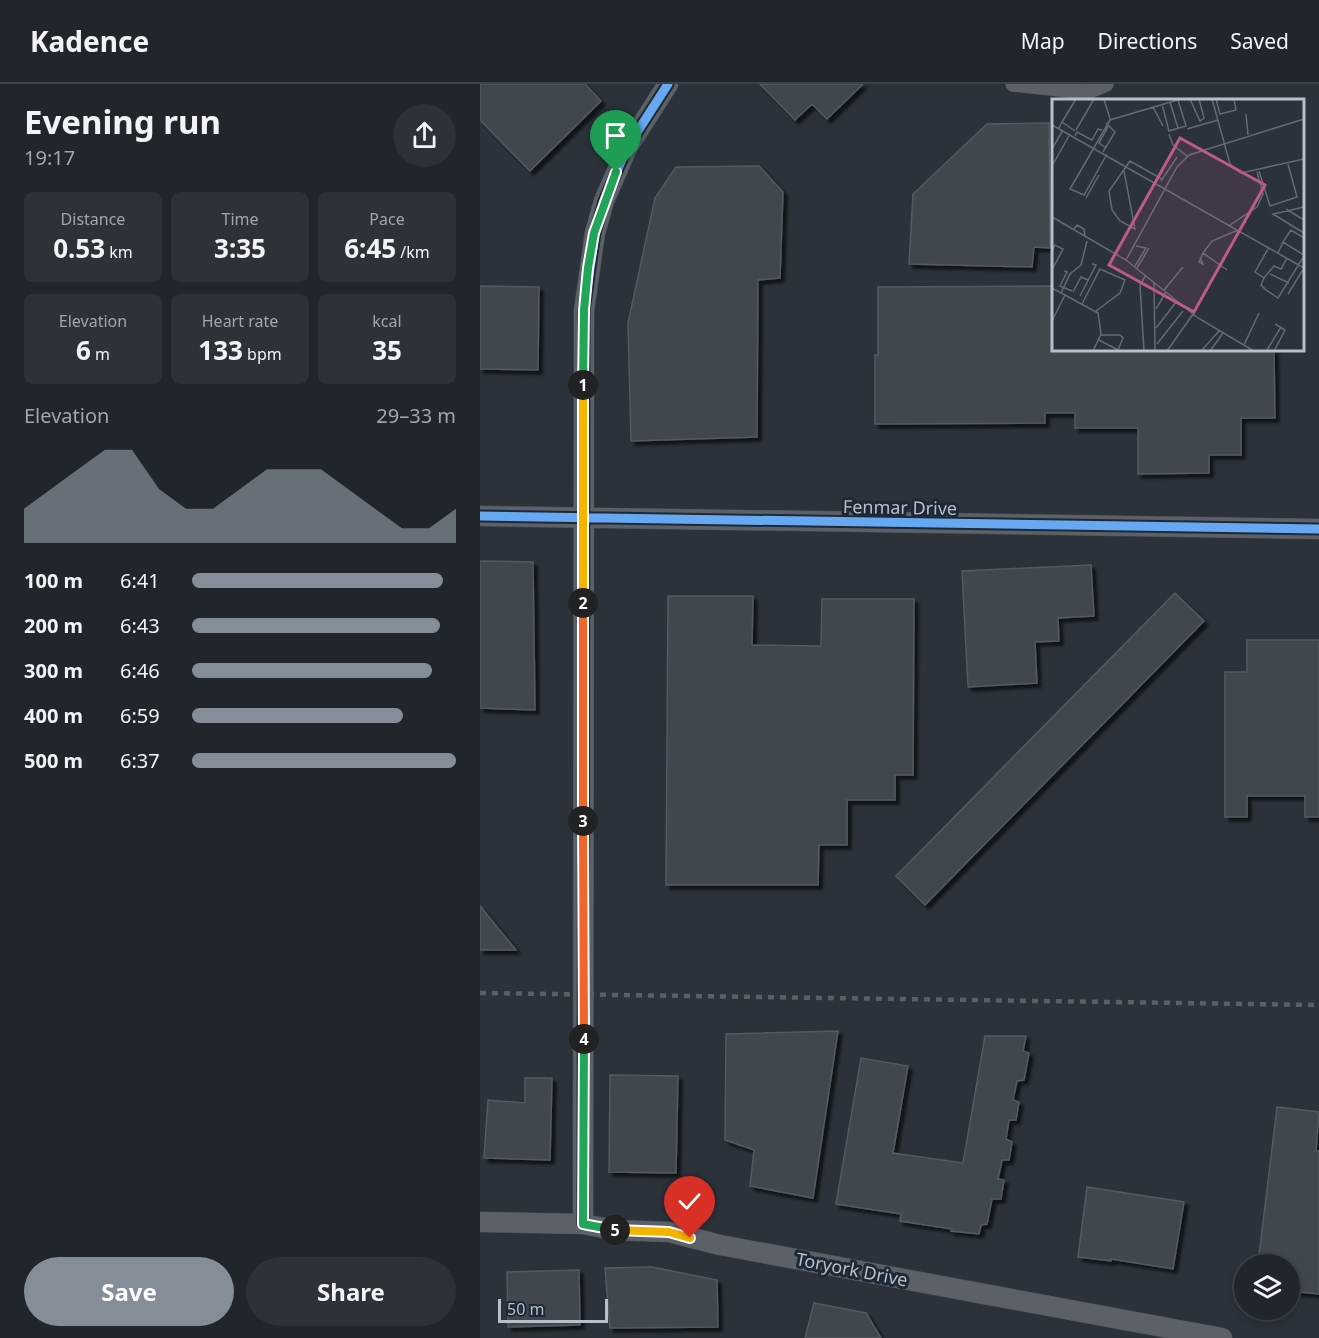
<!DOCTYPE html>
<html lang="en">
<head>
<meta charset="utf-8">
<style>
  :root { --surface:#20262c; --page:#2d3238; --text:#f1f3f6; --muted:#a2a5a9; --line:#3d4348; --accent:#858e98 }
  body { margin:0; font-family:"Noto Sans",sans-serif; background:var(--page); color:var(--text); height:100vh; display:flex; flex-direction:column; font-size:22px; white-space:nowrap }
  * { box-sizing:border-box; margin:0 }
  p { font-size:20px; color:var(--muted) }
  .icon { flex:none; width:33px; height:33px; fill:none; stroke:currentColor; stroke-width:2; stroke-linecap:round; stroke-linejoin:round }
  .map { position:relative; flex:1; overflow:hidden }
  .details { display:flex; flex-direction:column; background:var(--surface); width:480px }
  .details>* { flex:none }
  .tools { position:absolute; left:754px; top:1170px; display:grid; gap:12px }
  .tools a { display:grid; place-items:center; width:66px; height:66px; border-radius:50%; background:var(--surface); box-shadow:0 3px 9px #0003,0 0 0 2px var(--line); font-size:30px }
  .scale { position:absolute; left:18px; bottom:15px; width:110px; box-sizing:border-box; padding-left:6px; border:3px solid #b6bfca; border-top:0; font-size:16px; line-height:21px; white-space:nowrap; color:#b6bfca; -webkit-text-stroke:4px #1e2935; paint-order:stroke }
  .pin { position:absolute; display:grid; place-items:center; width:51px; height:51px; color:#fff; margin:-62px -26px; border-radius:50% 50% 50% 0; rotate:-45deg; box-shadow:0 0 6px #0007 }
  .pin .icon { rotate:45deg }
  .km { position:absolute; width:30px; height:30px; margin:-15px; border-radius:50%; background:#222; color:#fff; font-size:16px; line-height:30px; text-align:center }
  .round { display:grid; place-items:center; flex:none; width:63px; height:63px; border-radius:32px; background:var(--page) }
  .headline { display:flex; align-items:center; justify-content:space-between; height:102px; padding:0 24px }
  h1 { font-size:33px; font-weight:700; line-height:45px }
  .metrics { display:grid; grid-template-columns:repeat(3,1fr); gap:9px; height:102px; padding:6px 24px }
  .metrics div { display:grid; align-content:center; border-radius:9px; background:var(--page); text-align:center }
  .metrics b { font-size:26px; font-weight:700 }
  .metrics small { font-size:16px; font-weight:400 }
  .metrics p { font-size:16px }
  .chart { height:168px; padding:12px 24px }
  .chart p { display:flex; justify-content:space-between }
  .chart svg { width:100%; height:108px; margin-top:6px; fill:var(--accent); opacity:.7 }
  .primary-button { display:flex; gap:12px; margin-top:auto; padding:12px 24px }
  .primary-button a { flex:1; height:69px; border-radius:36px; background:var(--accent); color:#fff; font-size:24px; font-weight:700; line-height:69px; text-align:center }
  .primary-button a+a { background:var(--page); color:var(--text) }
  ul { padding:0 24px; list-style:none; font-size:20px }
  li { display:grid; grid-template-columns:96px 72px 1fr; align-items:center; height:45px }
  li i { height:15px; border-radius:8px; background:var(--accent) }
  header { display:flex; align-items:center; gap:36px; box-sizing:border-box; height:84px; padding:0 30px; background:var(--surface); border-bottom:2px solid var(--line) }
  header strong { font-size:28px }
  nav { display:flex; gap:33px; margin-inline-start:auto; font-size:21px }
  main { display:flex; flex:1; min-height:0 }
  .map>svg:first-child { display:block }
  .building { fill:#41474d; stroke:#535a61; stroke-width:1.5; filter:url(#shadow) }
  .lines { fill:none; stroke-linecap:round; stroke-linejoin:round }
  .minor-casing { stroke:#494e54; stroke-width:16 }
  .tertiary-casing { stroke:#494e54; stroke-width:21 }
  .minor { stroke:#5c6168; stroke-width:15 }
  .tertiary { stroke:#5c6168; stroke-width:20 }
  .rail { stroke:#5a5f66; stroke-width:4.5; stroke-dasharray:6 6; stroke-linecap:butt }
  .cycleway-casing { stroke:#1e2935; stroke-width:13 }
  .cycleway { stroke:#66a8f1; stroke-width:9 }
  .split-1-casing { stroke:#fff; stroke-width:12 }
  .split-2-casing { stroke:#fff; stroke-width:12 }
  .split-3-casing { stroke:#fff; stroke-width:12 }
  .split-4-casing { stroke:#fff; stroke-width:12 }
  .split-5-casing { stroke:#fff; stroke-width:12 }
  .split-6-casing { stroke:#fff; stroke-width:12 }
  .split-1 { stroke:#22a559; stroke-width:8 }
  .split-2 { stroke:#f5b400; stroke-width:8 }
  .split-3 { stroke:#f0652b; stroke-width:8 }
  .split-4 { stroke:#f0652b; stroke-width:8 }
  .split-5 { stroke:#22a559; stroke-width:8 }
  .split-6 { stroke:#f5b400; stroke-width:8 }
  .labels { text-anchor:middle; dominant-baseline:central; stroke-width:6; stroke-linejoin:round; paint-order:stroke }
  .street-label { font-size:18px; fill:#b6bfca; stroke:#1e2935 }
  .inset-road { fill:none; stroke:#636a74; stroke-width:1.5 }
  .view { fill:#bd5b87; fill-opacity:0.15; stroke:#bd5b87; stroke-width:3 }
  .inset-edge { fill:none; stroke:#b6bfca; stroke-width:3 }
</style>
</head>
<body>
<header>
<strong>Kadence</strong>
<nav><a>Map</a><a>Directions</a><a>Saved</a></nav>
</header>
<main>
<section class="details">
<div class="headline"><div><h1>Evening run</h1><p>19:17</p></div><a class="round"><svg class="icon" aria-label="share" viewBox="0 0 24 24"><path d="M12 15V3M7 8l5-5 5 5M5 13v7h14v-7"/></svg></a></div>
<div class="metrics">
<div><p>Distance</p><b>0.53<small> km</small></b></div>
<div><p>Time</p><b>3:35</b></div>
<div><p>Pace</p><b>6:45<small> /km</small></b></div>
</div>
<div class="metrics">
<div><p>Elevation</p><b>6<small> m</small></b></div>
<div><p>Heart rate</p><b>133<small> bpm</small></b></div>
<div><p>kcal</p><b>35</b></div>
</div>
<div class="chart"><p><span>Elevation</span>29–33 m</p>
<svg viewBox="0 0 160 44" preserveAspectRatio="none"><path d="M0 44V30L10 22L20 14L30 6L40 6L50 22L60 30L70 30L80 22L90 14L100 14L110 14L120 22L130 30L140 38L150 38L160 30V44z"/></svg>
</div>
<ul>
<li><b>100 m</b>6:41<i style="width:95%"></i></li>
<li><b>200 m</b>6:43<i style="width:94%"></i></li>
<li><b>300 m</b>6:46<i style="width:91%"></i></li>
<li><b>400 m</b>6:59<i style="width:80%"></i></li>
<li><b>500 m</b>6:37<i style="width:100%"></i></li>
</ul>
<div class="primary-button"><a>Save</a><a>Share</a></div>
</section>
<div class="map">
<svg width="839" height="1254" viewBox="0 0 839 1254">
  <defs>
    <filter id="shadow"><feDropShadow dx="4" dy="4" stdDeviation="1.5" flood-color="#0009"/></filter>
  </defs>
  <rect width="100%" height="100%" fill="#2b323a"/>
  <path class="building" d="M0 0H105L121 17 50 87 0 36Z
    M280 0H383L347 35 332 20 315 36Z
    M569 39 570 164 554 163 552 183 429 180 433 110 507 40Z
    M279 82 303 108 300 194 278 196 277 353 151 357 148 239 175 114 196 83Z
    M0 202 59 203 58 286 0 285Z
    M573 202V266H794L795 334H761V371H729V389L658 390V344H595V329H565V339L395 340V271H398V203Z
    M0 477 53 478 55 626 0 624Z
    M611 481 614 532 578 534 579 557 555 558 557 599 488 603 482 487Z
    M695 509 724 537 445 821 416 792Z
    M188 512H273L272 561 341 562 342 515H434L433 691H415V716H367V761H339L338 801H186Z
    M767 556H839V733H825V712H767V733H745V588H767Z
    M0 822 36 866H0Z
    M358 947 333 1114 270 1102 274 1066 245 1056 246 950Z
    M505 952H546L543 967 549 969 544 996 537 997 533 1016 539 1018 536 1036H529L526 1055 532 1058 529 1076H522L518 1095 524 1096 521 1115H512L507 1140 501 1141 499 1150 471 1147 472 1145 420 1137 421 1130 356 1120 381 974 428 982 413 1069 483 1079Z
    M130 991 198 992 196 1089 129 1088Z
    M45 994H72L70 1076 4 1074 8 1016 45 1019Z
    M797 1023 839 1028 836 1067H839V1210L810 1207V1180H778Z
    M607 1103 704 1118 693 1185 631 1175V1177L598 1173Z
    M172 1183 237 1196 238 1243 130 1244 125 1184Z
    M99 1186 100 1241 28 1243 27 1188Z
    M334 1219 386 1229 401 1254H325Z"/>
  <g class="lines">
    <g class="minor-casing">
      <path id="minor" d="M533 0 607 8 626 0"/>
    </g>
    <g class="tertiary-casing">
      <path id="tertiary" d="M0 432 839 445
        M0 1138 103 1140 134 1146 189 1148 240 1161 742 1254
        M103 1140 104 227 115 149 124 117 147 64 188 0"/>
    </g>
    <use href="#minor" class="minor"/>
    <use href="#tertiary" class="tertiary"/>
    <path class="rail" d="M0 909 839 921"/>
    <g class="cycleway-casing">
      <path id="cycleway" d="M0 432 839 445
        M103 1140 104 227 115 149 124 117 147 64 188 0"/>
    </g>
    <use href="#cycleway" class="cycleway"/>
  </g>
  <g class="lines">
    <g class="split-1-casing">
      <path id="split-1" d="M103 301 104 226 108 184 114 149 136 88"/>
    </g>
    <g class="split-2-casing">
      <path id="split-2" d="M103 519V301"/>
    </g>
    <g class="split-3-casing">
      <path id="split-3" d="M103 519V737"/>
    </g>
    <g class="split-4-casing">
      <path id="split-4" d="M103 737 104 955"/>
    </g>
    <g class="split-5-casing">
      <path id="split-5" d="M104 955 103 1140 135 1146"/>
    </g>
    <g class="split-6-casing">
      <path id="split-6" d="M135 1146 189 1148 210 1154"/>
    </g>
    <use href="#split-1" class="split-1"/>
    <use href="#split-2" class="split-2"/>
    <use href="#split-3" class="split-3"/>
    <use href="#split-4" class="split-4"/>
    <use href="#split-5" class="split-5"/>
    <use href="#split-6" class="split-6"/>
  </g>
  <g class="labels">
    <g class="street-label">
      <text transform="translate(420 423) rotate(1)">Fenmar Drive</text>
      <text transform="translate(372 1185) rotate(11)">Toryork Drive</text>
    </g>
  </g>
  <g transform="translate(572 15)">
    <rect width="252" height="252" fill="#2b323a"/>
    <path class="inset-road" d="M52 0 58 20M138 0 148 22 152 19 147 0M160 0 178 65 189 74 252 60M164 0 168 15 184 11 182 0M118 3 126 29M110 5 117 32 134 27 126 1M101 8 111 27M194 15 196 36M10 23 24 0M0 26 252 169M7 29 10 23 23 32M135 30 166 21M24 31 42 0M117 35 121 46 135 57M23 37 25 33 40 41 46 30 50 31M54 49 47 44 57 26M0 50 11 31M51 53 63 33 54 24M55 55 32 96 18 90 58 21 129 0M0 67 18 35M72 72 83 130 68 122 60 111 57 92 78 62 110 80M207 72 218 107 245 98 236 65M109 82 125 58M34 99 47 76M252 108 221 115 252 134M234 110 252 121M0 118 74 161 146 219 202 252M178 126 205 108 211 95 205 73M22 130 25 126 32 130 33 137M231 143 239 131 252 139M217 148 203 173 212 179 209 186 214 191 226 199 252 157M0 152 3 146 11 150 0 171M226 154 231 143 252 156M148 159 151 165 147 163 148 161 151 154M74 161 125 68 137 56 252 20M83 167 94 149 84 147M85 169 97 149M175 171 151 154 160 142 186 131M12 172 15 173 8 187 20 192M218 175 237 184M212 179 222 167 229 170 235 159M102 183 103 252M0 189 46 214 49 235 41 252M112 191 131 168M21 193 29 178 36 181M9 194 18 175 29 166 35 142M236 195 252 169M28 197 44 166 40 165M30 205 48 170 73 181 68 194 44 212M104 210 114 193M0 222 13 196M104 229 125 202M47 241 66 251 71 239 68 236H49M105 245 131 212M192 246 207 214M215 251 229 228M92 252 88 186 94 176M115 252 141 215M149 252 167 232M158 252 171 234M222 252 233 231 223 225"/>
    <path class="view" d="M128 39 213 86 142 213 57 166Z"/>
    <rect width="252" height="252" class="inset-edge"/>
  </g>
</svg>
<div class="tools">
<a><svg class="icon" aria-label="layers" viewBox="0 0 24 24"><path d="M12 4l9 5-9 5-9-5zM3 14l9 5 9-5"/></svg></a>
</div>
<div class="scale">50 m</div>
<div class="pin" style="left:136px;top:88px;background:#1e9e55"><svg class="icon" aria-label="arrive" viewBox="0 0 24 24"><path d="M6 21V4h12l-3 4 3 4H6"/></svg></div>
<div class="pin" style="left:210px;top:1154px;background:#d93025"><svg class="icon" aria-label="check" viewBox="0 0 24 24"><path d="M5 12l5 5 9-10"/></svg></div>
<b class="km" style="left:103px;top:301px">1</b>
<b class="km" style="left:103px;top:519px">2</b>
<b class="km" style="left:103px;top:737px">3</b>
<b class="km" style="left:104px;top:955px">4</b>
<b class="km" style="left:135px;top:1146px">5</b>
</div>
</main>
</body>
</html>
